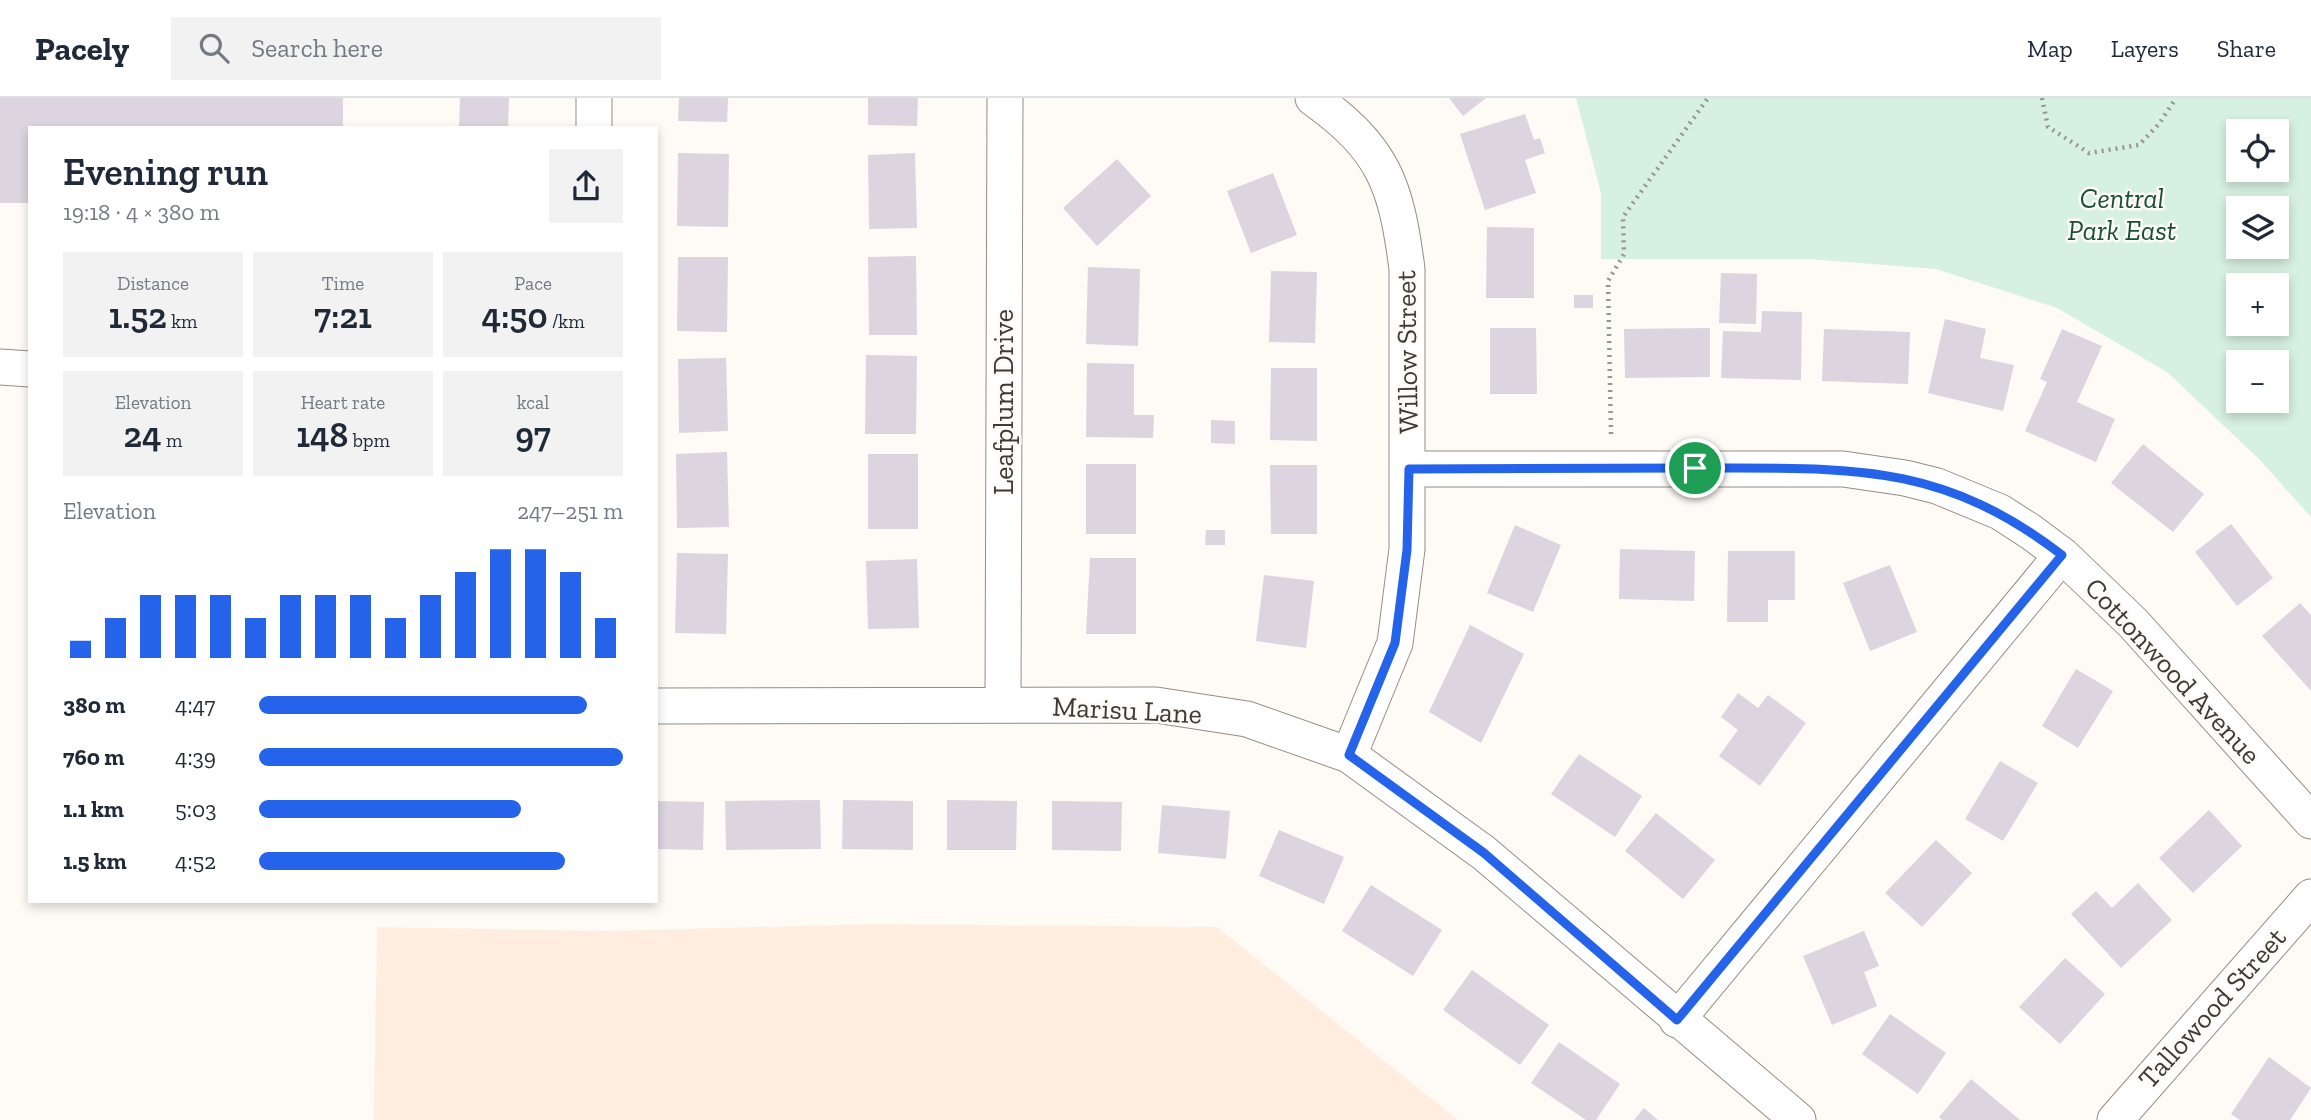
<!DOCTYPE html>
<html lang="en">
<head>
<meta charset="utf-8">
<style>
  :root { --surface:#fff; --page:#f2f2f3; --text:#1f2937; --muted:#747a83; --line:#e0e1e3; --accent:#2563eb }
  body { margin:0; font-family:"Zilla Slab",serif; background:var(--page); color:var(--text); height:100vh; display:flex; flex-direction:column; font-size:26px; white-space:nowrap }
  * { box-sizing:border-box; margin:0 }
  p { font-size:23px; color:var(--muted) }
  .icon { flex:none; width:38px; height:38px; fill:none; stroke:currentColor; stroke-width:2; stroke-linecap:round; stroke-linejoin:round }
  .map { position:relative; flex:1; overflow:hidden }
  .sheet { position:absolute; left:28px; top:28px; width:630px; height:777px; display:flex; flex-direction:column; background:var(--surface); border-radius:0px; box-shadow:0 4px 10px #0003 }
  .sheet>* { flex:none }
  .buttons { position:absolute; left:2226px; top:21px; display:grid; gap:14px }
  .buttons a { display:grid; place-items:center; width:63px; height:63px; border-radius:0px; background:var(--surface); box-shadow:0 4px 10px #0003; font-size:35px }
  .pin { position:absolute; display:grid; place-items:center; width:60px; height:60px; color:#fff; margin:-30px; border:4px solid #fff; border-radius:50%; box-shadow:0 2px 7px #0007 }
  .round { display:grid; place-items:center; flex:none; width:74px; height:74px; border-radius:0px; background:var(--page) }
  .headline { display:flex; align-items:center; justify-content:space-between; height:119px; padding:0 35px }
  h1 { font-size:38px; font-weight:600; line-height:52px }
  .metrics { display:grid; grid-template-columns:repeat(3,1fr); gap:10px; height:119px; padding:7px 35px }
  .metrics div { display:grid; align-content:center; border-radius:0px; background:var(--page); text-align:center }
  .metrics b { font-size:35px; font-weight:600 }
  .metrics small { font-size:19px; font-weight:400 }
  .metrics p { font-size:19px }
  .chart { height:196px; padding:14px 35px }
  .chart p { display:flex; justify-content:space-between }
  .chart svg { width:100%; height:126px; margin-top:7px; stroke:var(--accent); stroke-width:6 }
  ul { padding:0 35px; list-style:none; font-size:23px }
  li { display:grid; grid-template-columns:112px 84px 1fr; align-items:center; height:52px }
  li i { height:18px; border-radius:9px; background:var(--accent) }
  header { display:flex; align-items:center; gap:42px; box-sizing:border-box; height:98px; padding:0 35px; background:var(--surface); border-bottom:2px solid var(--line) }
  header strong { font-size:33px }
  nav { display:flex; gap:38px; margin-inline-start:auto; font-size:24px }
  .search { width:490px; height:63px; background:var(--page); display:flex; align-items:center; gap:18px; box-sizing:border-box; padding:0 24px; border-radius:0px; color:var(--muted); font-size:26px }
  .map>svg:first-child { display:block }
  .built { fill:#ffeee0 }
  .green { fill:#d6f0e1; fill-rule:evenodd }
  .building { fill:#dcd4de }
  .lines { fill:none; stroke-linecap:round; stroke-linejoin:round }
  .street-casing { stroke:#968c84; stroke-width:37 }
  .path { stroke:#989491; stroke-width:4.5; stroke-dasharray:2 5; stroke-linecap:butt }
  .street { stroke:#fff; stroke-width:35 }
  .route-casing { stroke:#fff; stroke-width:14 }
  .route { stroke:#2563eb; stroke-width:9 }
  .labels { text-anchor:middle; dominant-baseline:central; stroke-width:5; stroke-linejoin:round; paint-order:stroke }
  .park-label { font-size:28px; font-style:italic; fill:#185036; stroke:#fefaf6 }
  .street-label { font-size:28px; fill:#3e3a37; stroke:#fefaf6 }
</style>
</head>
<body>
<header>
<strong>Pacely</strong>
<div class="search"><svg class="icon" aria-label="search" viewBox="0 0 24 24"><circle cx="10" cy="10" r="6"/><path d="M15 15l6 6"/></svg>Search here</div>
<nav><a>Map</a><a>Layers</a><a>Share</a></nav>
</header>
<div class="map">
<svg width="2311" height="1022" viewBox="0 0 2311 1022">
  <rect width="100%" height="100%" fill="#fefaf6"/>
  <path class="built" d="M874 826 1217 829 1458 1022H374L377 829 605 833Z"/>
  <path class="green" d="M1576 0H2311V419L2260 362 2167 274 2057 210 1936 171 1809 161H1601V95ZM2238 33H2277V72H2238ZM2238 110H2277V149H2238ZM2238 187H2277V226H2238ZM2238 264H2277V303H2238Z"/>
  <path class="building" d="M0 0H343V30H30V105H0Z
    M460 0H509L508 30H459Z
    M679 0H728L727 24 678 23Z
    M868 0H918L917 28 868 27Z
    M1449 0H1486L1463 18Z
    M1525 16 1534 42 1540 40 1545 55 1525 62 1536 95 1485 112 1460 36Z
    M678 55 729 56 728 129 677 128Z
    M915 55 917 130 869 131 868 57Z
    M1117 61 1151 98 1097 148 1063 110Z
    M1273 75 1297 137 1251 155 1227 93Z
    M1487 129 1534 130V200H1486Z
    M916 158 917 237H869L868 159Z
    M678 159H728L727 234 677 233Z
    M1088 169 1140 171 1138 248 1086 246Z
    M1271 173 1317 174 1315 245 1269 244Z
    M1721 175 1757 176 1756 226 1719 225Z
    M1574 197H1593V210H1574Z
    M1762 213 1802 214 1801 282 1721 280 1723 233 1761 234Z
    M1945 221 1986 231 1980 260 2014 267 2003 313 1928 295Z
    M1490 230H1536L1537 296H1490Z
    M1710 230V279L1625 280 1624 231Z
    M1824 231 1910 234 1908 286 1822 283Z
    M2062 231 2102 248 2077 304 2115 321 2096 364 2025 333 2047 284 2040 281Z
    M866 257 917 258 916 336H865Z
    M726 260 728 333 679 335 678 261Z
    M1087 265 1134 266V317H1154L1153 340 1086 339Z
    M1271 270H1317V343L1270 342Z
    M1211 322 1235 323V346L1211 345Z
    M2143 346 2204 396 2173 434 2111 385Z
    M727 354 729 429 677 430 676 356Z
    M868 356H918V431H868Z
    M1086 366H1136V436H1086Z
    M1270 367H1317V436H1271Z
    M2231 426 2273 480 2237 508 2195 454Z
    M1515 427 1561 447 1533 514 1487 495Z
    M1206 432H1225V447H1205Z
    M1620 451 1695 453 1694 503 1619 501Z
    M1728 453H1795V502H1768V524H1727Z
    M677 455 728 456 726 536 675 535Z
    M1090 460H1136V536H1086Z
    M917 461 919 530 868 531 866 463Z
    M1890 467 1917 534 1870 553 1843 485Z
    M1264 477 1314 483 1306 550 1256 543Z
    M2300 505 2311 517V593L2262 538Z
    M1470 527 1524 556 1481 645 1429 614Z
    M2076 571 2113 593 2078 650 2042 628Z
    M1738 595 1758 610 1768 597 1806 625 1760 688 1719 658 1738 632 1721 619Z
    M1579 656 1642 698 1615 739 1551 696Z
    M2000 663 2038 685 2003 743 1965 721Z
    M820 702 821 751 726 752 725 703Z
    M843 702 913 703V752L842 751Z
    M947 702 1017 703 1016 752H947Z
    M656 703 704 704 703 752 656 751Z
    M1052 703 1122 704 1121 753 1052 752Z
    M1162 707 1230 713 1226 761 1158 755Z
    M2209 712 2242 748 2193 795 2159 760Z
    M1656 715 1715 762 1683 801 1625 753Z
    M1279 732 1344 759 1324 806 1259 778Z
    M1936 742 1972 775 1922 829 1885 795Z
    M2138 785 2172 822 2121 870 2071 816 2096 793 2112 810Z
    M1371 787 1442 832 1413 878 1342 833Z
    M1864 833 1879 868 1864 874 1877 908 1832 927 1803 858Z
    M2065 860 2105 896 2060 946 2019 909Z
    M1472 872 1549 927 1520 967 1443 912Z
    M1890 916 1946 955 1918 996 1862 956Z
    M1559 944 1620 986 1596 1022H1586L1531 985Z
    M2269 959 2311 990 2290 1022H2240L2231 1016Z
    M1971 981 2020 1022H1942L1939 1019Z
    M1644 1010 1658 1022H1634Z"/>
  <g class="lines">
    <g class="street-casing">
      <path id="street" d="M1313 0C1384 51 1396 86 1407 171V451L1395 545 1349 657
        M594 30V0
        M0 269 30 271
        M1409 371H1843L1905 380 1937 388 2000 414 2031 434 2062 457 2133 525 2311 723
        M1003 607 1005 0
        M656 608 1156 607 1247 621 1349 657 1484 755 1798 1022
        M1677 922 2062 457
        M2115 1022 2311 799"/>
    </g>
    <path class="path" d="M2042 0 2048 29 2089 55 2139 47 2159 26 2176 0
      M1611 336 1608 183 1624 156 1623 119 1708 0"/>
    <use href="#street" class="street"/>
  </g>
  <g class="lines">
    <g class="route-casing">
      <path id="route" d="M1695 370C1844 371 1937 361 2062 457L1677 922 1484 755 1349 657 1395 545 1407 452 1409 371Z"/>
    </g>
    <use href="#route" class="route"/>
  </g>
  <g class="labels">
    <g class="park-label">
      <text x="2122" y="100">Central<tspan x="2122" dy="32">Park East</tspan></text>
    </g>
    <g class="street-label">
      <text transform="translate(1407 254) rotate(-91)">Willow Street</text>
      <text transform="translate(1003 304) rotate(-90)">Leafplum Drive</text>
      <text transform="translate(2173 573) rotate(47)">Cottonwood Avenue</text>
      <text transform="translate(1127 612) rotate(3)">Marisu Lane</text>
      <text transform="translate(2212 910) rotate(-48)">Tallowood Street</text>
    </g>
  </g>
</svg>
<div class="buttons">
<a><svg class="icon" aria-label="locate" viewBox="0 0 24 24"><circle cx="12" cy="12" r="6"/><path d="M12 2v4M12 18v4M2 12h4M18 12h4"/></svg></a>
<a><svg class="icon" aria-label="layers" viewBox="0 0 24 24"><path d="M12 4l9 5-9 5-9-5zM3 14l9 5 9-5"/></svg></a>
<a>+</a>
<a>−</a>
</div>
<div class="pin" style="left:1695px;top:370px;background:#1e9e55"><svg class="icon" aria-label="arrive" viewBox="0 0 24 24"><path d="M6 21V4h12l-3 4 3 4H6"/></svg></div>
<section class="sheet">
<div class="headline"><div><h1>Evening run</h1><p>19:18 · 4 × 380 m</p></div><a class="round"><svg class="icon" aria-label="share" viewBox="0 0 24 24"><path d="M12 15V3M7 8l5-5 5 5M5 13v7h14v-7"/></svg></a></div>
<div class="metrics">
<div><p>Distance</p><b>1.52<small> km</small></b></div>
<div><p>Time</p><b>7:21</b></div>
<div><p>Pace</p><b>4:50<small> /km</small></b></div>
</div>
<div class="metrics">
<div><p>Elevation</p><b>24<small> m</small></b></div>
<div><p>Heart rate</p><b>148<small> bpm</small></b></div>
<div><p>kcal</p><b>97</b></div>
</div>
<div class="chart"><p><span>Elevation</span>247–251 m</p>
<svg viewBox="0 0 160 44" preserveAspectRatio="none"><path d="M5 44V38M15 44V30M25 44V22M35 44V22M45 44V22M55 44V30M65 44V22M75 44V22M85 44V22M95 44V30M105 44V22M115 44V14M125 44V6M135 44V6M145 44V14M155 44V30"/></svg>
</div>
<ul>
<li><b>380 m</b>4:47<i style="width:90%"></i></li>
<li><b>760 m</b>4:39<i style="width:100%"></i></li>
<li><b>1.1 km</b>5:03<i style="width:72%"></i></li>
<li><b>1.5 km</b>4:52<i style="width:84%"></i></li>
</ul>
</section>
</div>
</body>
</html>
